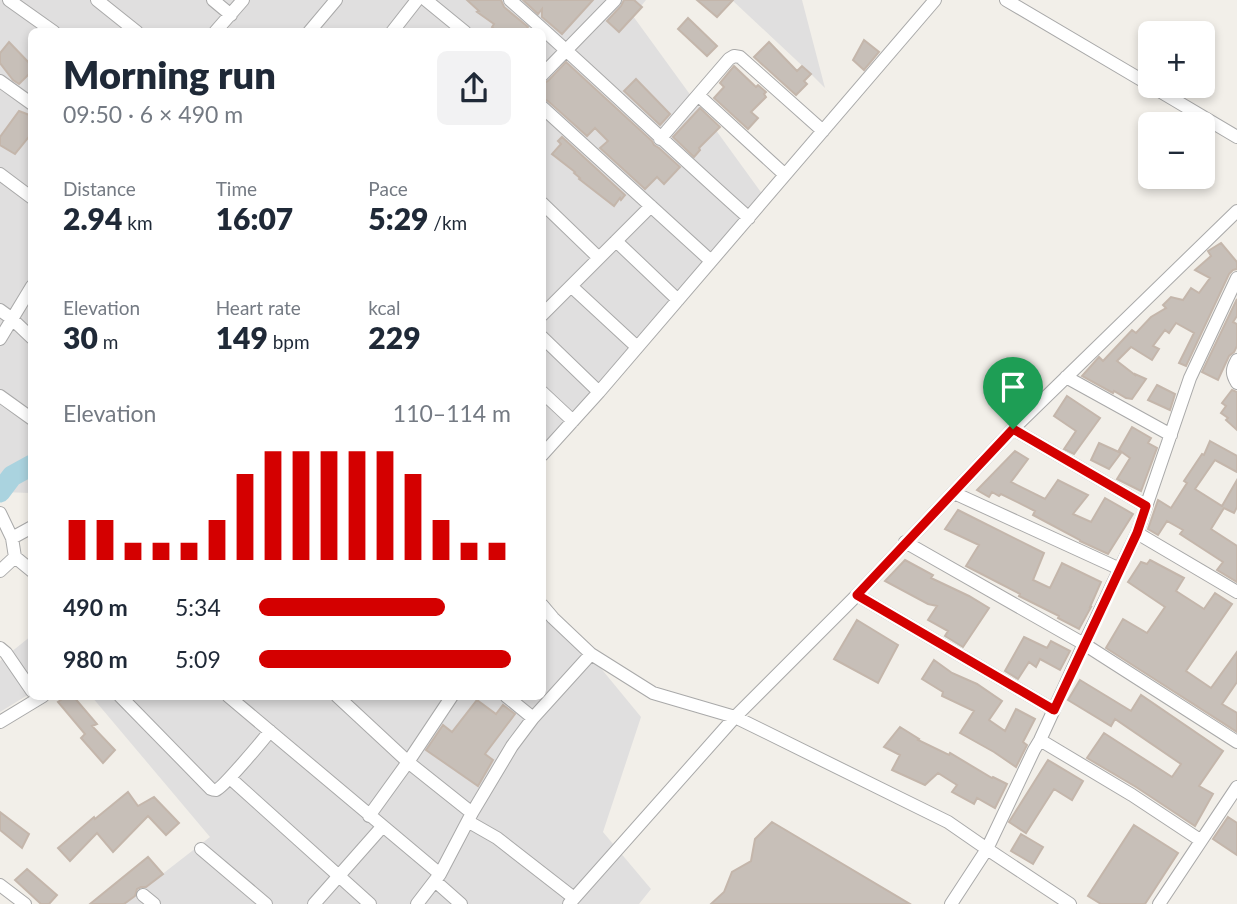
<!DOCTYPE html>
<html lang="en">
<head>
<meta charset="utf-8">
<style>
  :root { --surface:#fff; --page:#f2f2f3; --text:#1f2937; --muted:#747a83; --accent:#d40000 }
  body { margin:0; font-family:Lato,sans-serif; background:var(--page); color:var(--text); height:100vh; display:flex; flex-direction:column; font-size:26px; white-space:nowrap }
  * { box-sizing:border-box; margin:0 }
  p { font-size:23px; color:var(--muted) }
  .icon { flex:none; width:38px; height:38px; fill:none; stroke:currentColor; stroke-width:2; stroke-linecap:round; stroke-linejoin:round }
  .map { position:relative; flex:1; overflow:hidden }
  .details { position:absolute; left:28px; top:28px; width:518px; height:672px; display:flex; flex-direction:column; background:var(--surface); border-radius:10px; box-shadow:0 4px 10px #0003 }
  .details>* { flex:none }
  .buttons { position:absolute; left:1138px; top:21px; display:grid; gap:14px }
  .buttons a { display:grid; place-items:center; width:77px; height:77px; border-radius:10px; background:var(--surface); box-shadow:0 4px 10px #0003; font-size:35px }
  .pin { position:absolute; display:grid; place-items:center; width:60px; height:60px; color:#fff; margin:-72px -30px; border-radius:50% 50% 50% 0; rotate:-45deg; box-shadow:0 0 7px #0007 }
  .pin .icon { rotate:45deg }
  .round { display:grid; place-items:center; flex:none; width:74px; height:74px; border-radius:10px; background:var(--page) }
  .headline { display:flex; align-items:center; justify-content:space-between; height:119px; padding:0 35px }
  h1 { font-size:38px; font-weight:800; line-height:52px }
  .figures { display:grid; grid-template-columns:repeat(3,1fr); gap:10px; height:119px; padding:7px 35px }
  .figures div { display:grid; align-content:center }
  .figures b { font-size:30px; font-weight:800 }
  .figures small { font-size:19px; font-weight:400 }
  .figures p { font-size:19px }
  .chart { height:196px; padding:14px 35px }
  .chart p { display:flex; justify-content:space-between }
  .chart svg { width:100%; height:126px; margin-top:7px; stroke:var(--accent); stroke-width:6 }
  ul { padding:0 35px; list-style:none; font-size:23px }
  li { display:grid; grid-template-columns:112px 84px 1fr; align-items:center; height:52px }
  li i { height:18px; border-radius:9px; background:var(--accent) }
  .map>svg:first-child { display:block }
  .residential { fill:#e0dfdf }
  .lines { fill:none; stroke-linecap:round; stroke-linejoin:round }
  .river { stroke:#aad3df; stroke-width:21 }
  .building { fill:#c7bfb8; stroke:#c4b6ab; stroke-width:2 }
  .minor-casing { stroke:#a9a9a9; stroke-width:14 }
  .minor { stroke:#fff; stroke-width:12 }
  .route-casing { stroke:#fff; stroke-width:14 }
  .route { stroke:#d40000; stroke-width:9 }
</style>
</head>
<body>
<div class="map">
<svg width="1237" height="904" viewBox="0 0 1237 904">
  <rect width="100%" height="100%" fill="#f2efe9"/>
  <path class="residential" d="M0 0H646L633 16 763 195 543 451 542 32H32L31 493 0 492Z
    M732 0H802L825 88 811 74Z
    M543 598 641 717 603 832 651 889 639 904H124L210 837 92 697 542 696Z
    M31 636V693L0 712V661Z"/>
  <g class="lines">
    <path class="river" d="M0 492 12 476 32 465"/>
  </g>
  <path class="building" d="M467 0H501L504 7 528 27 524 32H497L492 27 494 24 477 12 479 11Z
    M523 0H593L562 34 542 17V9L538 14Z
    M624 0H634L642 7 619 32 607 21 621 6Z
    M697 0H733L717 17Z
    M688 18 717 46 707 56 678 29Z
    M864 40 879 52 864 70 853 60Z
    M9 42 32 66V71L19 84 13 80 0 63V53Z
    M769 42 797 71 802 66 811 74 804 81 807 84 796 95 754 57Z
    M566 62 652 141 654 145 659 148 680 167 664 184 657 177 645 189 600 148 608 141 595 128 587 136 548 101 542 98V84L548 81Z
    M734 66 756 87 758 85 766 92 764 94 766 97 751 112 758 118 748 129 714 98 724 87 720 83Z
    M636 79 670 114 660 125 624 91Z
    M700 108 720 127 699 148 700 150 694 157 673 137Z
    M19 111 32 116V133L15 154 0 145V137Z
    M562 137 625 195 621 200 620 198 614 206 579 179 580 178 574 173 575 172 552 154 561 144 558 141Z
    M1221 243 1237 262V269L1233 270 1229 274 1186 366 1179 363 1194 333 1176 323 1169 333 1165 330 1153 346 1159 349 1152 360 1131 347 1117 361 1135 375V374L1146 379 1132 399 1126 398 1114 391 1113 393 1082 376 1099 357 1103 361 1132 330 1136 333 1151 317 1166 308 1163 305 1171 297 1183 300 1191 288 1199 293 1210 278 1195 270 1211 256 1208 251Z
    M1237 299V316L1233 322 1237 324V346L1234 352 1229 356 1218 380 1202 372Z
    M1157 385 1175 394 1170 410 1148 400Z
    M1232 390 1237 392V430L1226 420 1228 418 1221 413 1226 406 1222 403Z
    M1067 396 1100 418 1074 454 1064 449 1076 431 1054 416Z
    M1132 427 1151 438 1148 443 1157 448 1141 491 1117 479 1130 458 1119 450Z
    M1210 441 1237 456V472L1215 460 1195 489 1222 506 1237 480V507L1234 513 1224 508 1211 529 1237 546V582L1217 570 1223 562 1180 534 1183 530 1167 521 1158 535 1148 529 1158 500 1171 508 1187 483 1184 481 1202 454 1204 455Z
    M1099 443 1121 453 1109 469 1091 460Z
    M1015 451 1028 459 1011 482 1045 499 1058 480 1088 495 1073 514 1091 522 1105 498 1133 514 1108 554 1080 541V540L1033 515 1035 511 1001 494 999 496 992 492 989 497 977 490Z
    M958 510 1044 553 1033 580 1050 588 1062 563 1101 582 1090 607H1091L1079 629 1058 618 1059 616 1019 596 1020 594 966 566 979 545 945 529Z
    M905 560 933 575 931 578 969 596 989 608 963 647 945 636 948 631 928 620 937 606 928 604 885 581Z
    M1150 560 1184 578 1176 591 1204 609 1215 593 1232 604 1186 671 1211 688 1237 652V682L1222 704 1237 713V732L1106 648 1123 619 1147 633 1165 607 1128 582 1141 562 1147 564Z
    M857 620 898 645 878 683 834 659Z
    M1024 637 1047 648 1051 641 1070 651 1060 670 1040 659 1036 667 1029 662 1018 679 1005 671Z
    M934 660 952 673 977 684 1002 701 989 720 1005 731 1016 709 1035 719 1023 742 1027 745 1016 767 994 752 960 733 974 711 942 696 943 692 922 679Z
    M1080 680 1131 711 1141 695 1223 751 1199 786 1213 794 1195 826 1136 787 1087 758 1104 733 1172 777 1181 764 1115 719 1111 726 1068 700Z
    M67 696H73L97 724 92 726 115 750 103 763 81 738 85 734 58 702Z
    M477 700 496 714 503 705 515 714 485 754 493 760 478 786 426 750 443 725 452 732Z
    M900 727 919 739 918 740 949 755 950 753 992 778 993 777 1007 784 995 808 977 798 974 804 952 792 957 785 938 773 925 785 892 770 900 755 884 747Z
    M1048 760 1083 781 1072 800 1054 789 1026 833 1009 822Z
    M128 792 138 806 154 797 179 823 166 835 148 816 113 852 97 833 70 861 58 848 94 817 95 819Z
    M0 812 29 834 22 848 0 830Z
    M1228 817 1237 823V855L1213 839Z
    M772 822 910 904H711L724 892 732 872 751 861 755 839Z
    M1134 825 1178 853 1145 904H1101L1088 896Z
    M1021 834 1043 847 1033 864 1011 851Z
    M148 857 163 874 146 887H141L137 889 135 896 124 904H90Z
    M27 869 57 895 49 904H41L15 880Z"/>
  <g class="lines">
    <g class="minor-casing">
      <path id="minor" d="M9 0 54 32
        M97 0 137 32
        M213 0 231 15
        M426 0 465 32
        M510 0C591 71 668 146 749 218
        M1006 0 1150 85
        M215 32 243 0
        M309 32 336 0
        M392 32 417 0
        M542 75 615 0
        M0 81 32 104
        M1151 86 1237 137
        M698 95 784 174
        M542 107 711 261
        M660 139 729 59 734 56 740 57 823 131
        M0 174 32 198
        M542 203 599 258
        M616 241 678 300
        M571 286 637 347
        M0 310 11 318 32 338
        M542 315 651 206
        M542 337 599 392
        M0 339 32 286
        M1237 360C1232 369 1231 373 1237 383
        M1066 377 1171 435
        M542 392 573 421
        M0 396 32 419
        M1013 429 1146 506
        M542 455 599 392 935 0
        M954 493 1120 569
        M0 513 12 538 15 557 0 571
        M1137 533 1237 592
        M12 538 32 527
        M905 542 1084 644 1237 742
        M15 557 32 571
        M857 595 1054 710
        M542 605 553 618 591 654 653 693 735 717 948 822 987 849 1070 904
        M0 648 6 653 32 691
        M120 696 211 789C213 790 215 790 216 790 223 788 263 740 270 731
        M228 696 440 874
        M337 696 408 762 472 813
        M506 696 533 718
        M0 722 43 696
        M1040 740 1132 795 1200 840
        M230 778 370 904
        M369 816 408 762 452 696
        M469 822 497 838 574 898
        M201 849 266 904
        M435 881 461 904
        M0 885 25 904
        M143 895 154 904
        M314 904 382 827
        M417 904 440 874 472 813 512 746 533 718 591 654
        M569 904 735 717 857 595 1013 429 1237 211
        M951 904 987 849 1034 750 1040 740 1084 644 1137 533 1190 378 1237 278
        M1159 904 1237 787"/>
    </g>
    <use href="#minor" class="minor"/>
  </g>
  <g class="lines">
    <g class="route-casing">
      <path id="route" d="M1013 429 1146 506 1137 533 1054 710 857 595Z"/>
    </g>
    <use href="#route" class="route"/>
  </g>
</svg>
<div class="buttons">
<a>+</a>
<a>−</a>
</div>
<div class="pin" style="left:1013px;top:429px;background:#1e9e55"><svg class="icon" aria-label="arrive" viewBox="0 0 24 24"><path d="M6 21V4h12l-3 4 3 4H6"/></svg></div>
<section class="details">
<div class="headline"><div><h1>Morning run</h1><p>09:50 · 6 × 490 m</p></div><a class="round"><svg class="icon" aria-label="share" viewBox="0 0 24 24"><path d="M12 15V3M7 8l5-5 5 5M5 13v7h14v-7"/></svg></a></div>
<div class="figures">
<div><p>Distance</p><b>2.94<small> km</small></b></div>
<div><p>Time</p><b>16:07</b></div>
<div><p>Pace</p><b>5:29<small> /km</small></b></div>
</div>
<div class="figures">
<div><p>Elevation</p><b>30<small> m</small></b></div>
<div><p>Heart rate</p><b>149<small> bpm</small></b></div>
<div><p>kcal</p><b>229</b></div>
</div>
<div class="chart"><p><span>Elevation</span>110–114 m</p>
<svg viewBox="0 0 160 44" preserveAspectRatio="none"><path d="M5 44V30M15 44V30M25 44V38M35 44V38M45 44V38M55 44V30M65 44V14M75 44V6M85 44V6M95 44V6M105 44V6M115 44V6M125 44V14M135 44V30M145 44V38M155 44V38"/></svg>
</div>
<ul>
<li><b>490 m</b>5:34<i style="width:74%"></i></li>
<li><b>980 m</b>5:09<i style="width:100%"></i></li>
</ul>
</section>
</div>
</body>
</html>
